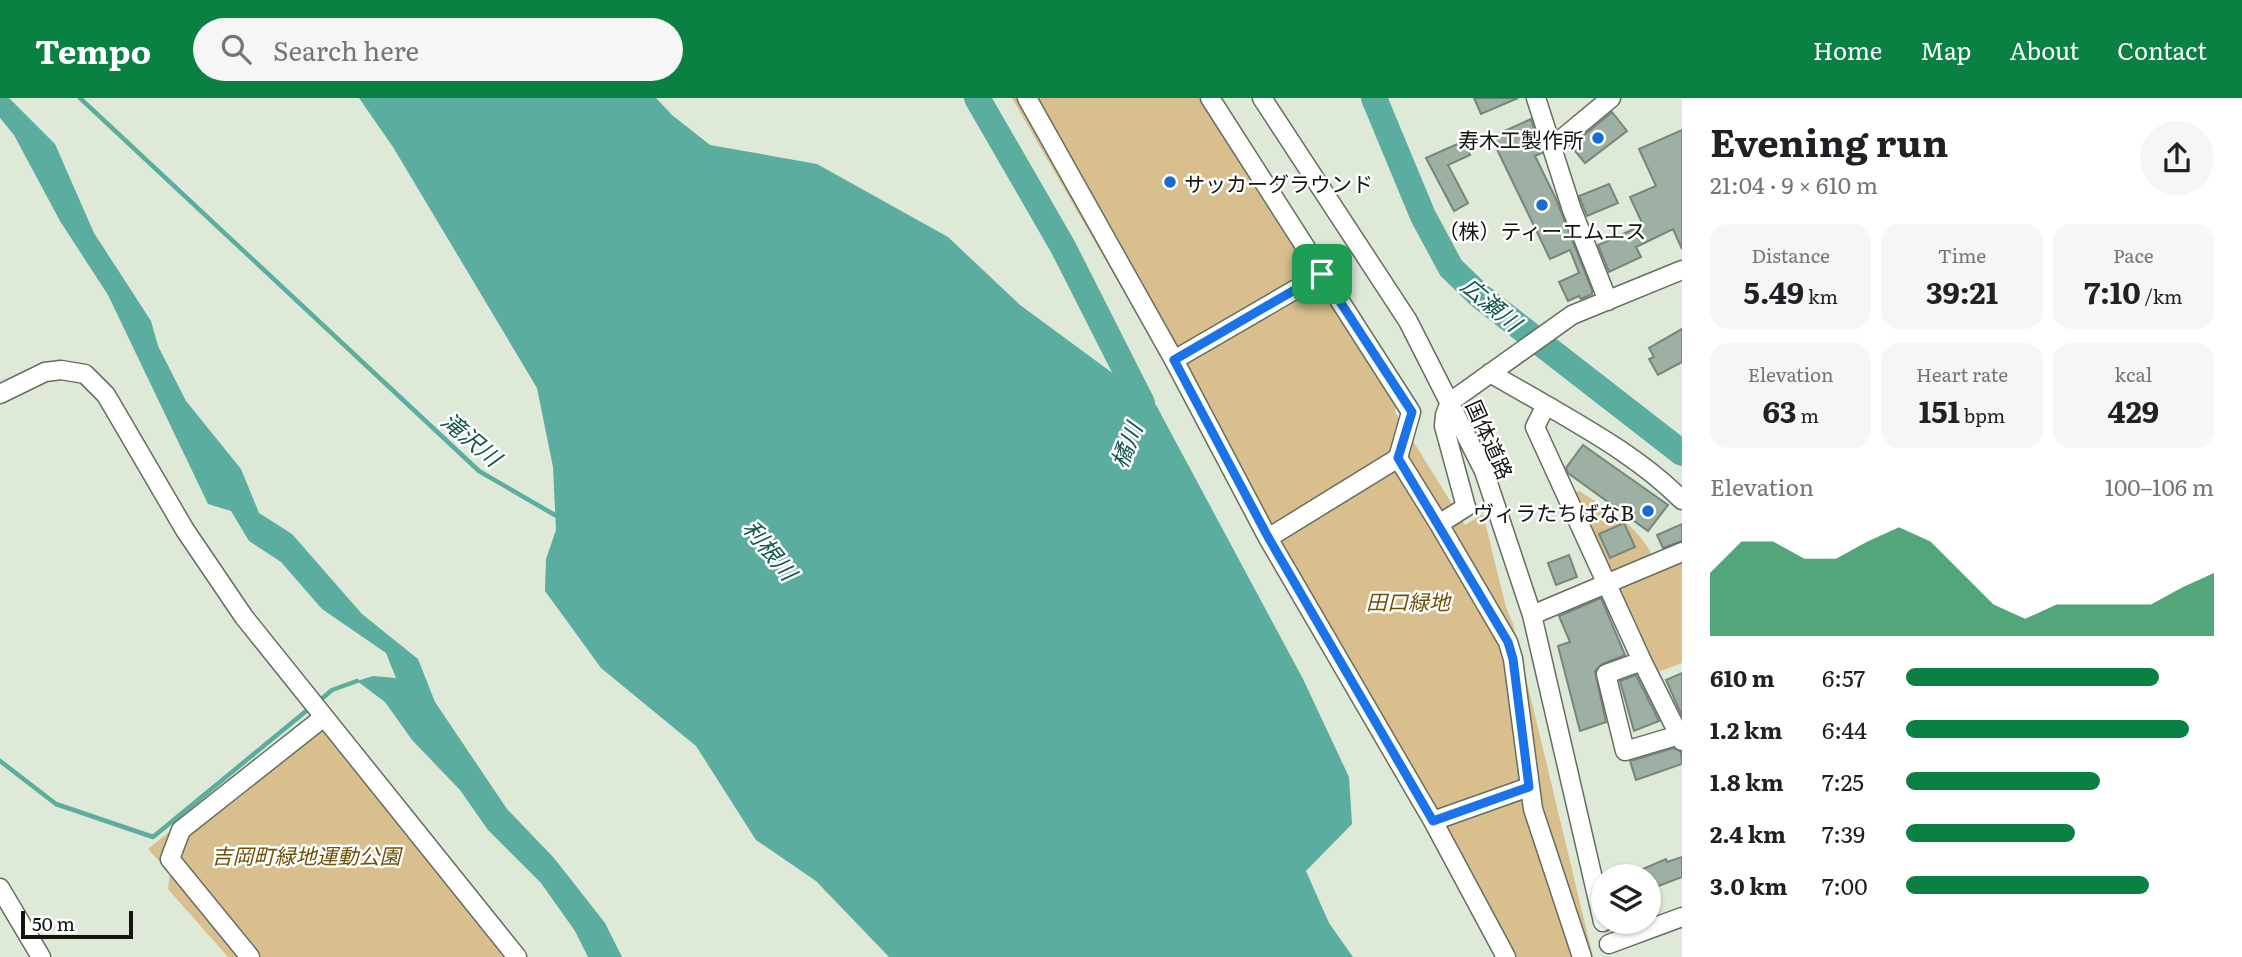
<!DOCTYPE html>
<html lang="en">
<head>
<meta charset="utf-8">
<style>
  :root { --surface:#fff; --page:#f6f6f6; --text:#202124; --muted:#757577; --accent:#0b8043 }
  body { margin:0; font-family:Literata,"Noto Sans JP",serif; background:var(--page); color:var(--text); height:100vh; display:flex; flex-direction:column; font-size:26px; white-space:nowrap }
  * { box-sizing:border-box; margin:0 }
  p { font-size:23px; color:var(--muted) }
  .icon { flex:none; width:38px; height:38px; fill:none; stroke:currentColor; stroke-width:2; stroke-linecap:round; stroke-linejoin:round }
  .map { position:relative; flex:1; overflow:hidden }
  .panel { display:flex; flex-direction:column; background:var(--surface); width:560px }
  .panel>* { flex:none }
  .buttons { position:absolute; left:1591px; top:766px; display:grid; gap:14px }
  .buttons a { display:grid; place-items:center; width:70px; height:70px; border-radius:50%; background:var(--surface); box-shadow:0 2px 5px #0004; font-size:35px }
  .scale { position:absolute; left:21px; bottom:18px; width:112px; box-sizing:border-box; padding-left:7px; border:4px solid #131610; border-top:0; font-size:19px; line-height:24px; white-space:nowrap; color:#131610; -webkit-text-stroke:5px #fff; paint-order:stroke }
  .pin { position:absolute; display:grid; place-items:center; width:60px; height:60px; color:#fff; margin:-30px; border-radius:14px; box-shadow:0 4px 10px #0006 }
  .round { display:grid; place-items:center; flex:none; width:74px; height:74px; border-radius:37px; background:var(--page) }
  .headline { display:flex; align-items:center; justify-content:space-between; height:119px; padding:0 28px }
  h1 { font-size:38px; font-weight:700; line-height:52px }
  .figures { display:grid; grid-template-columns:repeat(3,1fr); gap:10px; height:119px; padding:7px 28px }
  .figures div { display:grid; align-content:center; border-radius:18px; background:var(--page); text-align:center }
  .figures b { font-size:30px; font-weight:700 }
  .figures small { font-size:19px; font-weight:400 }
  .figures p { font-size:19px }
  .chart { height:196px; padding:14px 28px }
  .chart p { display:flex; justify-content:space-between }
  .chart svg { width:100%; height:126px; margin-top:7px; fill:var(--accent); opacity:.7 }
  ul { padding:0 28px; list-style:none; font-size:23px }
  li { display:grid; grid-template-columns:112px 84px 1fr; align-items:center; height:52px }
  li i { height:18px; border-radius:9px; background:var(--accent) }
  header { display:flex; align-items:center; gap:42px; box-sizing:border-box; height:98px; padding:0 35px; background:var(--accent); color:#fff }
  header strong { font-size:33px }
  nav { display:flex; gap:38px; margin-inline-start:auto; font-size:24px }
  .search { width:490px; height:63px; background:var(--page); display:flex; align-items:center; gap:18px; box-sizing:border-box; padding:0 24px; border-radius:38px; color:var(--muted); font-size:26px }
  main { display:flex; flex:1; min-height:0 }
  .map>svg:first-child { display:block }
  .green { fill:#d9bf8e }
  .water { fill:#5bada0 }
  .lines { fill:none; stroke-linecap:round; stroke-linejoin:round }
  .stream { stroke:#5bada0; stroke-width:4.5 }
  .river { stroke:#5bada0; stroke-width:26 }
  .building { fill:#9eb0a4; stroke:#75867b; stroke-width:2 }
  .minor-casing { stroke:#656e5f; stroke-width:21 }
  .minor { stroke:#fff; stroke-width:18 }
  .route-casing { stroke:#fff; stroke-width:14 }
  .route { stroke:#1a73e8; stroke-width:9 }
  .poi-dot { fill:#166bd4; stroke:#fff; stroke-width:2.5 }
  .labels { text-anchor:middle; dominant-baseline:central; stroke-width:5; stroke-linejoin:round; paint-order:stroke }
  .poi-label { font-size:21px; fill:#131610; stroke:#fff; text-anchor:end }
  .street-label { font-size:21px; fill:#131610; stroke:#fff }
  .park-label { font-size:21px; font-style:italic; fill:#6e5007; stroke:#fff }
  .water-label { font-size:23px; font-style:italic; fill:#11574e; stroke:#fff }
</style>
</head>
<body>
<header>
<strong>Tempo</strong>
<div class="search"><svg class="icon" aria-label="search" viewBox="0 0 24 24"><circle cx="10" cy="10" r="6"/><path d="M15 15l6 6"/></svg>Search here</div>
<nav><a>Home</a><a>Map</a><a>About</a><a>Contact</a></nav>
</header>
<main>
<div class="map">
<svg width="1682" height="859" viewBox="0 0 1682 859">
  <rect width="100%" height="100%" fill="#dee9d7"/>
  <path class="green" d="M1012 0H1203L1308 169 1319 189H1321L1396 307 1395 314 1465 427 1483 416 1506 509 1513 526 1593 859H1507Z
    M1579 393C1608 411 1638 427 1653 459L1611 478 1572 396Z
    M1682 464V565L1658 574 1619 491Z
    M323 610 518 847 527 859H228L168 791 170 775 148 751Z"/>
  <path class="water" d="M0 0H9L55 46 94 135 151 223 158 248 186 303 241 371 259 415 292 436 362 516 418 561 435 604 507 711 554 760 605 825 622 859H588L575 833 541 785 488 732 460 692 412 642 385 604 357 583 373 578 396 580 386 555 322 511 281 464 249 443 231 413 208 406 108 197 60 123 14 37 0 20Z
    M359 0H656L672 17 710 47 817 66 948 139 1020 207 1156 307 1303 581 1349 679 1352 726 1306 773 1329 825 1353 859H889L816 783 756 742 696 648 601 570 545 493 546 461 556 432 553 369 537 290 393 49Z"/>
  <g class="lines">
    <path class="stream" d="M80 0 479 373 560 420
      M318 604 332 592 357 583
      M0 663 56 706 153 739 311 609"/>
    <path class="river" d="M977 0 1063 149 1142 305 1135 323
      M1374 0 1423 118 1451 170 1480 198 1682 355"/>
  </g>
  <path class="building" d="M1474 0H1518L1481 16Z
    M1612 14 1627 33 1585 65 1571 48Z
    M1531 21 1542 55 1535 58 1556 101 1592 192V196L1581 201 1579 198 1568 203 1559 184 1579 175 1570 152 1550 161 1491 39Z
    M1682 32V151L1673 131 1636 149 1641 159 1609 174 1598 147 1643 127 1630 99 1656 88 1639 51Z
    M1464 43 1470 57 1448 67 1468 105 1454 113 1426 60Z
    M1609 86 1618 105 1587 118 1579 98Z
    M1682 231V264L1658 277 1649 261 1654 259 1649 250Z
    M1583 347 1668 407 1648 433 1568 375 1566 370Z
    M1624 425 1635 449 1610 460 1599 436Z
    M1682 426V443L1663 450 1657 437Z
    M1569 457 1577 479 1556 487 1548 465Z
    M1601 500 1625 557 1602 566 1595 573 1606 624 1580 633 1558 548 1570 544 1559 518Z
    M1682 575V618L1666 582Z
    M1636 577 1659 623 1634 633 1620 583Z
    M1674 650 1681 654 1682 666 1636 682 1630 663Z
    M1682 759V779L1648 792V779H1624L1666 761 1667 764Z"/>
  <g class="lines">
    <g class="minor-casing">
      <path id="minor" d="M1027 0 1174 262 1268 440 1433 723 1506 859
        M1210 0 1411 314 1398 360 1439 426 1466 409 1444 328 1445 317 1450 304 1572 217 1682 172
        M1262 0 1408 223 1484 373 1532 517 1603 824
        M1536 0 1572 112 1608 203
        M1552 49 1611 0
        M1174 262 1322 176
        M1490 275 1546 307 1535 329 1642 563 1682 643
        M0 296 45 274 61 272 85 276 106 297 185 432 244 519 517 859
        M1546 307C1594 335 1642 362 1682 402
        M1439 426 1508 544 1513 561 1533 711 1582 859
        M1268 440 1398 360
        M1532 517 1682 454
        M1642 563 1606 576 1625 653 1679 637
        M1433 723 1529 689
        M0 790 41 859
        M1609 846 1682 819
        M250 859 170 761 181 732 324 619"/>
    </g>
    <use href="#minor" class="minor"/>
  </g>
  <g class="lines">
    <g class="route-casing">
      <path id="route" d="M1322 176 1412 314 1398 360 1508 544 1513 561 1529 689 1433 723 1268 439 1174 262Z"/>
    </g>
    <use href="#route" class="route"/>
  </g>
  <g class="poi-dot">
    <circle cx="1598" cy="40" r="7"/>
    <circle cx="1170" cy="84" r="7"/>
    <circle cx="1542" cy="107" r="7"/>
    <circle cx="1648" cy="413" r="7"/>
  </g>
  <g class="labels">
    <g class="poi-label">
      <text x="1584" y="40">寿木工製作所</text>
      <text x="1184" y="84" text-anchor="start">サッカーグラウンド</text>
      <text x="1542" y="131" text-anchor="middle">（株）ティーエムエス</text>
      <text x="1634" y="413">ヴィラたちばなB</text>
    </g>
    <g class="street-label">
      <text transform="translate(1491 341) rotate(66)">国体道路</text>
    </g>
    <g class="park-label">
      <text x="1408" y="502">田口緑地</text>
      <text x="306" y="756">吉岡町緑地運動公園</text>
    </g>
    <g class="water-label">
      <text transform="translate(1492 205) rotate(40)">広瀬川</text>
      <text transform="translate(472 340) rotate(40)">滝沢川</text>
      <text transform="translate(1125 347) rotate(-68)">橘川</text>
      <text transform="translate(771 451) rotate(51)">利根川</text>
    </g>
  </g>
</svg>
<div class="buttons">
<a><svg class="icon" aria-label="layers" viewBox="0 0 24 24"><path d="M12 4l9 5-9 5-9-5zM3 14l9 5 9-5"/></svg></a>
</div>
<div class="scale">50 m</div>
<div class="pin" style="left:1322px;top:176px;background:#1e9e55"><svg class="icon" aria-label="arrive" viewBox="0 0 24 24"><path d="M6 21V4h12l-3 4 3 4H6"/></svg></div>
</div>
<section class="panel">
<div class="headline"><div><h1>Evening run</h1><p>21:04 · 9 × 610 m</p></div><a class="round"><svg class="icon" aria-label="share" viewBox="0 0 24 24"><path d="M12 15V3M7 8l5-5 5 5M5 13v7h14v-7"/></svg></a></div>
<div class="figures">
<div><p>Distance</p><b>5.49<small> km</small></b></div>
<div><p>Time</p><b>39:21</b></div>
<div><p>Pace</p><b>7:10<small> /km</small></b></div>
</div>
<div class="figures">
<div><p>Elevation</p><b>63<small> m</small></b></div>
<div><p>Heart rate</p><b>151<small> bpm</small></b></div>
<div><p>kcal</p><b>429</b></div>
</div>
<div class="chart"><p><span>Elevation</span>100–106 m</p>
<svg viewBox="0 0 160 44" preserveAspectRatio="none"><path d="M0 44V22L10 11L20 11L30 17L40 17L50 11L60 6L70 11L80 22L90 33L100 38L110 33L120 33L130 33L140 33L150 27L160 22V44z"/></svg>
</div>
<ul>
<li><b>610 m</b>6:57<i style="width:82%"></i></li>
<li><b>1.2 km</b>6:44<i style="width:92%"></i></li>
<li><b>1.8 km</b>7:25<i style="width:63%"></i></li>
<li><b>2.4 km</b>7:39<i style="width:55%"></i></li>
<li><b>3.0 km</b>7:00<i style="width:79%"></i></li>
</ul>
</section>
</main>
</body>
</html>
